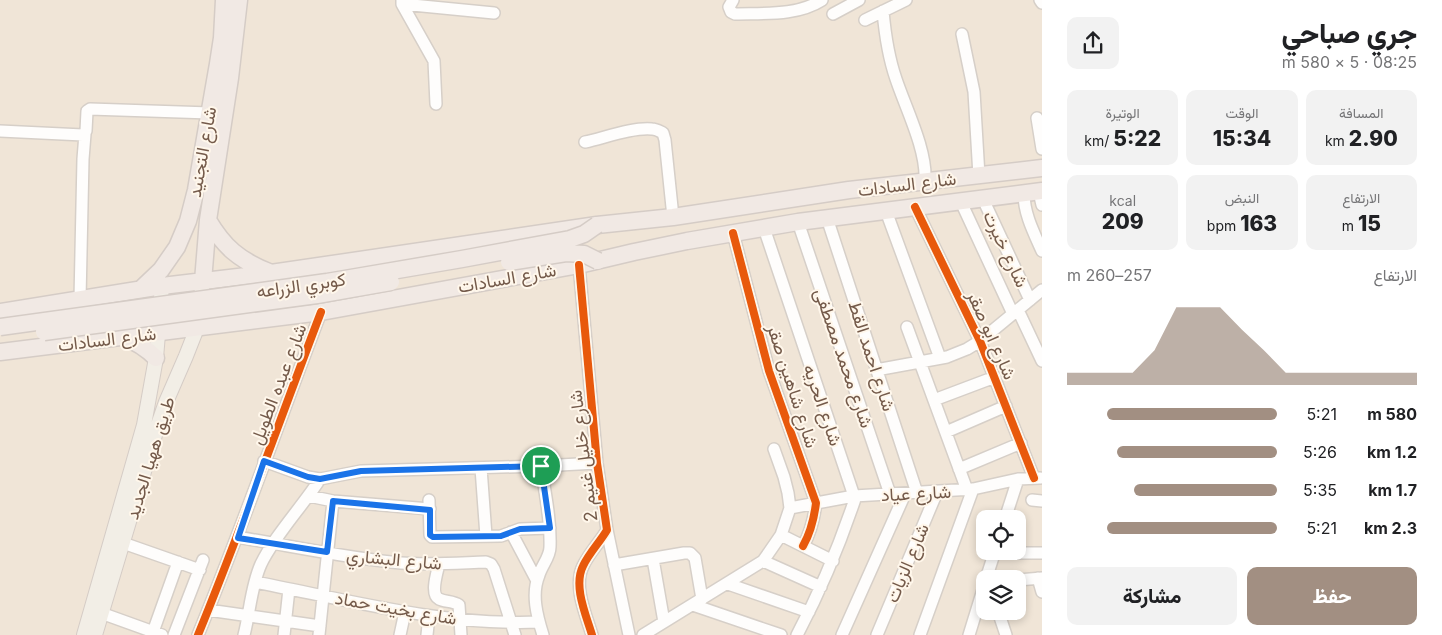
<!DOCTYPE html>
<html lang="ar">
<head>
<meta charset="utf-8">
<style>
  :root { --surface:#fff; --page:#f2f2f2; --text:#202124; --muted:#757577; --accent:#a28f82 }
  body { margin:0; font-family:Inter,Vazirmatn,sans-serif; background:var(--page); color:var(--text); direction:rtl; height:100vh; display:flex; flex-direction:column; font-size:19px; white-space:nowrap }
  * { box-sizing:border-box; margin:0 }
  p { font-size:16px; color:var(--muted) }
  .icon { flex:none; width:28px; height:28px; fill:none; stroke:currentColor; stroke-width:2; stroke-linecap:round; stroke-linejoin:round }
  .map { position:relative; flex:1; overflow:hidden; direction:ltr }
  .drawer { display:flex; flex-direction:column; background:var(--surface); width:400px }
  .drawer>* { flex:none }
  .controls { position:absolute; left:976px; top:510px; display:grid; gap:10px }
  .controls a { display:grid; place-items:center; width:50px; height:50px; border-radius:10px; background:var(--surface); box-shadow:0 2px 8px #0003; font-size:25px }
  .pin { position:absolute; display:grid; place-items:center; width:42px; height:42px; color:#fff; margin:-21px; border:2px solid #fff; border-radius:50%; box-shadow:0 1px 5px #0007 }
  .round { display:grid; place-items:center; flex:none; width:52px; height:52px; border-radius:10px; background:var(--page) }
  .headline { display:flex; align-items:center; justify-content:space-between; height:85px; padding:0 25px }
  h1 { font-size:28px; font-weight:800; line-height:38px }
  .figures { display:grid; grid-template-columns:repeat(3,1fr); gap:8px; height:85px; padding:5px 25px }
  .figures div { display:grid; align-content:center; border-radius:10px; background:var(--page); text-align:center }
  .figures b { font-size:21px; font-weight:800 }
  .figures small { font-size:14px; font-weight:400 }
  .figures p { font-size:14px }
  .chart { height:140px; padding:10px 25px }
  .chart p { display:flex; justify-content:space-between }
  .chart svg { width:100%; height:90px; margin-top:5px; fill:var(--accent); opacity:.7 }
  .primary-button { display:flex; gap:10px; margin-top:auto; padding:10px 25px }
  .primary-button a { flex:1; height:58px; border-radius:10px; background:var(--accent); color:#fff; font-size:20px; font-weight:800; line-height:58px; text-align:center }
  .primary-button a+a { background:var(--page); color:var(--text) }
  ul { padding:0 25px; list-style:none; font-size:16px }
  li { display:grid; grid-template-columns:80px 60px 1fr; align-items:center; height:38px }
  li i { height:12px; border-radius:6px; background:var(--accent) }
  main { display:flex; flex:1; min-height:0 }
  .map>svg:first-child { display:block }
  .residential { fill:#f0e5d7; fill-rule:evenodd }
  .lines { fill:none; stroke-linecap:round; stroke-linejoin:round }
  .minor-casing { stroke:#d6cfc8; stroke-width:14 }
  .major-casing { stroke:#d5ccc6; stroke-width:16 }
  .highway-casing { stroke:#d5ccc6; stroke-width:19 }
  .minor { stroke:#fefdfc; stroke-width:11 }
  .major { stroke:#f2eee6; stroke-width:14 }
  .highway { stroke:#f1e9e4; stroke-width:16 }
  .highway-bridge-casing { stroke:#d5ccc6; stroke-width:19; stroke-linecap:butt }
  .highway-bridge { stroke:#f1e9e4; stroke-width:16 }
  .cycleway-casing { stroke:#fff7eb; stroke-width:11 }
  .cycleway { stroke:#e8590c; stroke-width:8 }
  .route-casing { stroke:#fff; stroke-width:10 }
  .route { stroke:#1a73e8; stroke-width:6 }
  .labels { text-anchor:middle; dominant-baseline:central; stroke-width:4; stroke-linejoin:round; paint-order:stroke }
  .street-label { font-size:18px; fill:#745a4a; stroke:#fff7eb }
</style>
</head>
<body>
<main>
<section class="drawer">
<div class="headline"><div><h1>جري صباحي</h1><p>08:25 · 5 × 580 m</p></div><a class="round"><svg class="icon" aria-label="share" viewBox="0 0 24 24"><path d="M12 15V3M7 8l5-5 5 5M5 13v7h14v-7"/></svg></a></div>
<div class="figures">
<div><p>المسافة</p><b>2.90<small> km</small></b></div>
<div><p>الوقت</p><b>15:34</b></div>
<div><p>الوتيرة</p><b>5:22<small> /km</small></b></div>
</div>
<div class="figures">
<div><p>الارتفاع</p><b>15<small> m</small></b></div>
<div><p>النبض</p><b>163<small> bpm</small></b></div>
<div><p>kcal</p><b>209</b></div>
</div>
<div class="chart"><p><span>الارتفاع</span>257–260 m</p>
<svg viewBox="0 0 160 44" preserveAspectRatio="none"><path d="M0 44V38L10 38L20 38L30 38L40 27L50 6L60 6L70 6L80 17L90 27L100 38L110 38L120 38L130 38L140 38L150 38L160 38V44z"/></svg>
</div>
<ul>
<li><b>580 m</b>5:21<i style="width:81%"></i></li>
<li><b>1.2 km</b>5:26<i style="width:76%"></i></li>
<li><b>1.7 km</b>5:35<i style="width:68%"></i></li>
<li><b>2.3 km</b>5:21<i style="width:81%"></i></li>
</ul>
<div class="primary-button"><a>حفظ</a><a>مشاركة</a></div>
</section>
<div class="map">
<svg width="1042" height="635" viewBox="0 0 1042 635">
  <rect width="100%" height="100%" fill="#f7f2ea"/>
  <path class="residential" d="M0 0H1042V635H0ZM985 519H1018V551H985ZM985 579H1018V611H985Z"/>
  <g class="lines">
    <g class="minor-casing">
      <path id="minor" d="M402 0V4L434 61 436 104
        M733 0 729 7 731 12 735 14C764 13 797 16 822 0
        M1040 0 1042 3
        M402 4 494 13
        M883 11C885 34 888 56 896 79 906 109 927 150 925 181
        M833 14 859 0
        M865 20 906 0
        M962 34 974 92 979 176
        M1037 118 1042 149
        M0 131 83 135 86 131 87 111 90 109 210 113
        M585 142C604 138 633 127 652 129 656 129 659 131 663 133L665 140 673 217
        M1039 192 1042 205
        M1024 194C1024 214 1034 233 1042 251
        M983 199 1030 300
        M961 202 1013 314
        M915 207 980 341 1034 478
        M886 211 940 358
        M827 218 917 493
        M798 222 890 494
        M764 228 854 496
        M733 233 769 371 816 503C814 519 811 532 803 546
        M579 265 597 463 607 530C600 542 589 553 583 566 573 586 586 615 592 635
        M80 299 83 159 85 134
        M1018 310 1042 361
        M907 327 967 490
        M876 370 947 357 967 349 980 341 1042 290
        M934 400 995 377
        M946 432 1006 406
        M264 461 308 477 320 479 361 471 541 466 597 463
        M541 466C545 493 551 520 550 547 550 557 542 565 539 575 531 594 537 616 543 635
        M481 468 486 536
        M959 469 1021 443
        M309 496 333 501 430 509
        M429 500 430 535 432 537 501 536 520 529 550 528
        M1032 500 1042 501
        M790 508 854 496 973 489 1018 479 1040 478
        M1005 519 1018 479
        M607 530 629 635
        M511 532 537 581
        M781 535 833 561
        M237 537C292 546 346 558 401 563 430 565 457 563 486 562L491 564 494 569 515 635
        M123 543 200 570
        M1004 553H1042
        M653 559 664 622
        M763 561 821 587
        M439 564C437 573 430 594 439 599 445 602 453 601 459 605L461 635
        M614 565 684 553H690L695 558 702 599
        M1038 578 1042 592
        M986 579 995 551
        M1018 580 1042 578
        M255 582C348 600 443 626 539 622
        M728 584 809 612
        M693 605 781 635
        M208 610 320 626
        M101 613 162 635
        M153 632 178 562
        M174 635 203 560
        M198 635C242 528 280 419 321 312
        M244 635C250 612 251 586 261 564 275 535 302 507 320 479
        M284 635 289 589
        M319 635 333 501
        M400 635 405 612
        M427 635 429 616
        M643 635 763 561 781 535 790 508 788 493 784 477 774 449
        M797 635C821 590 840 544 856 496
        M842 635 905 494
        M877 635 937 492
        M920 635 973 489
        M969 635 985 583
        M1006 635 1000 617 1003 613 1009 611"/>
    </g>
    <g class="major-casing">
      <path id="major" d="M84 635 144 425 156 358 162 286
        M95 635 158 425 166 402 186 356 197 328 203 281"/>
    </g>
    <g class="highway-casing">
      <path id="highway" d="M208 220C224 247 239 260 269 272
        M203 281 208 220 230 78 239 0
        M141 289 161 270 177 247 188 221 196 190 218 64 222 38 224 0
        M0 312 162 286 271 273 597 225 673 217 849 190 1042 168
        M123 337C137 342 146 348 156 358
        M0 352 321 312 579 265 634 252 687 241 798 222 1042 191"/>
    </g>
    <use href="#minor" class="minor"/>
    <use href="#major" class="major"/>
    <use href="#highway" class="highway"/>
    <g class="highway-bridge-casing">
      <path id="highway-bridge" d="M509 262 566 253 584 254 598 261
        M0 327 327 282 462 259 570 239 584 234 597 225
        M44 332 317 295 391 282"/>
    </g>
    <use href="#highway-bridge" class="highway-bridge"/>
    <g class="cycleway-casing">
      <path id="cycleway" d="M915 207 980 341 1034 478
        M733 233 769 371 816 503C814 519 811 532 803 546
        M579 265 597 463 607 530C600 542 589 553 583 566 573 586 586 615 592 635
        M198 635C242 528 280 419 321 312"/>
    </g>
    <use href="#cycleway" class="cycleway"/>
  </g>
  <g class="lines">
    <g class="route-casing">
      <path id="route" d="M264 461 308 477 320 479 361 471 541 466 550 528 520 529 501 536 433 537 430 535V510L333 501 327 552 238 538Z"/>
    </g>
    <use href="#route" class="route"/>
  </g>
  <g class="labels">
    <g class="street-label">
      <text transform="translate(202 152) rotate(-80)">شارع التجنيد</text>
      <text transform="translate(907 184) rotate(-7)">شارع السادات</text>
      <text transform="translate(1006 249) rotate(65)">شارع خيرت</text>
      <text transform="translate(507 278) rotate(-10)">شارع السادات</text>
      <text transform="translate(301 285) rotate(-8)">كوبري الزراعه</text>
      <text transform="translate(992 335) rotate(66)">شارع ابو صقر</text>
      <text transform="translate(107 339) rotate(-7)">شارع السادات</text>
      <text transform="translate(872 356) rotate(72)">شارع احمد القط</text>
      <text transform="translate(844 358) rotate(71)">شارع محمد مصطفى</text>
      <text transform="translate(278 384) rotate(-69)">شارع عبده الطويل</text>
      <text transform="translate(793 386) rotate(72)">شارع شاهين صقر</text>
      <text transform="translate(823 405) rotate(71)">شارع الحريه</text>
      <text transform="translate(583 456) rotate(-97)">شارع خليل غنيم 2</text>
      <text transform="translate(150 458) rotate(-73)">طريق ههيا الجديد</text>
      <text transform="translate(916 493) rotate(-3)">شارع عياد</text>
      <text transform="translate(394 559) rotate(5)">شارع البشاري</text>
      <text transform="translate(907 563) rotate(-67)">شارع الزيات</text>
      <text transform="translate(396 608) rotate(10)">شارع بخيت حماد</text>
    </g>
  </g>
</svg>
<div class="controls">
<a><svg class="icon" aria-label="locate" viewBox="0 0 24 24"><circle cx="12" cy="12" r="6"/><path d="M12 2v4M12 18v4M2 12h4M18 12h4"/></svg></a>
<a><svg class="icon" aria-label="layers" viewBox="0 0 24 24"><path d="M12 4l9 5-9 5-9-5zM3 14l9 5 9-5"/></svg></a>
</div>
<div class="pin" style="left:541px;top:466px;background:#1e9e55"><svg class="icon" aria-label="arrive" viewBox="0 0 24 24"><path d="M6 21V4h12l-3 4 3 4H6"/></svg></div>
</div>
</main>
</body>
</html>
